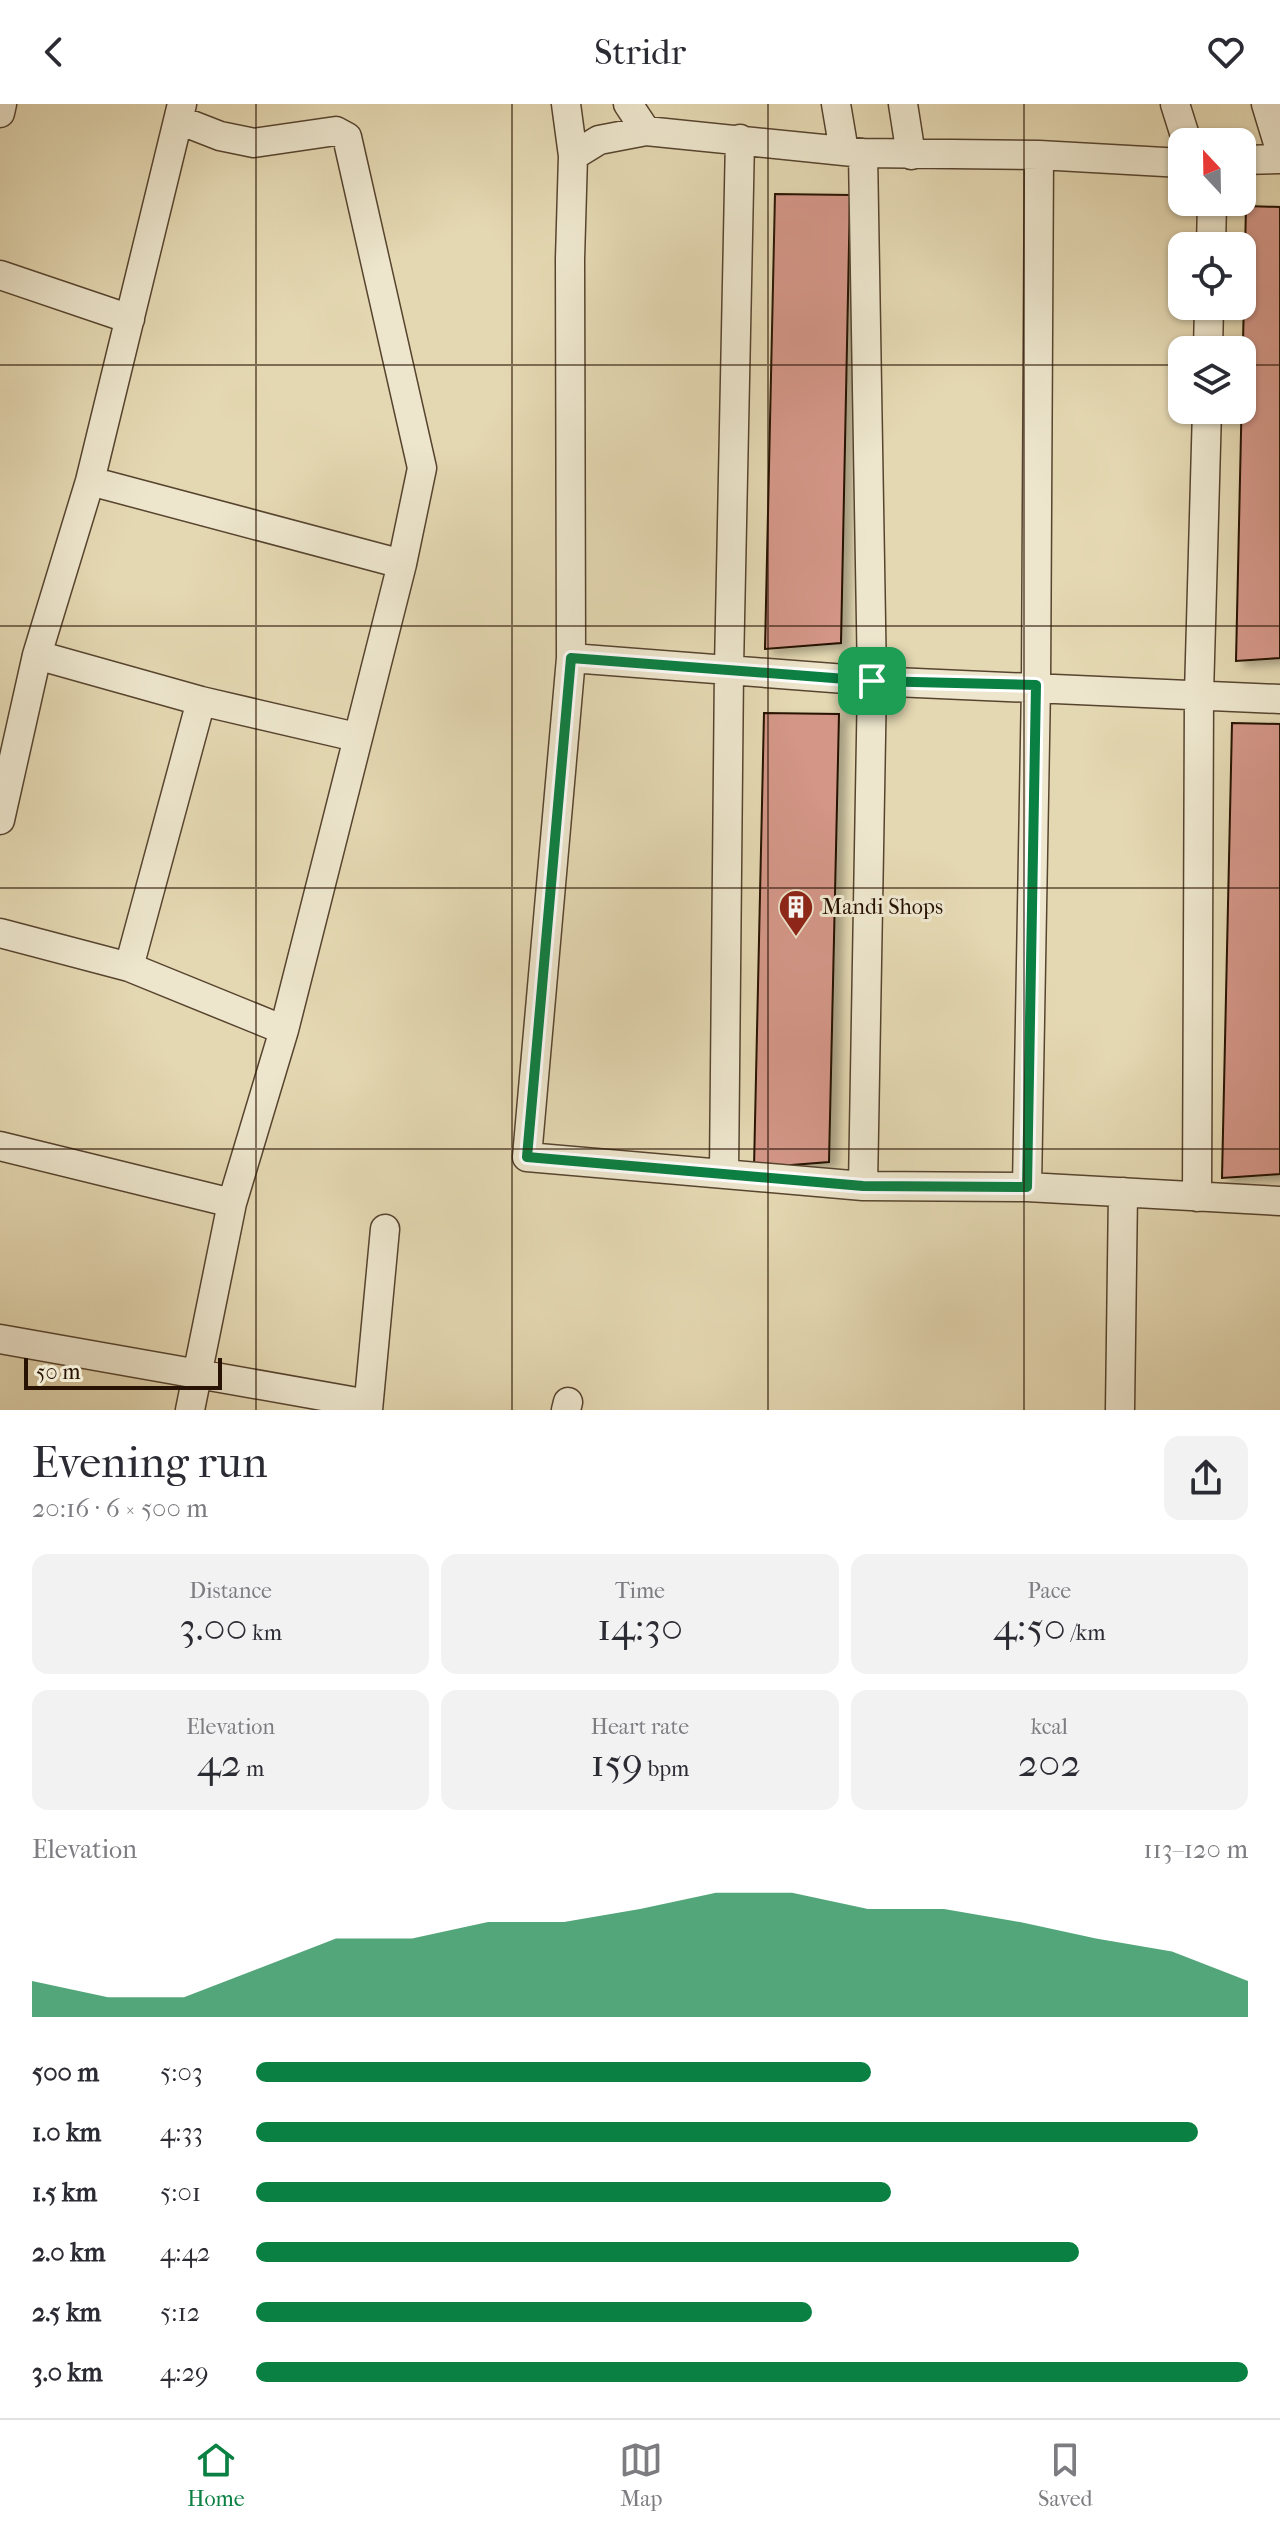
<!DOCTYPE html>
<html lang="en">
<head>
<meta charset="utf-8">
<style>
  :root { --surface:#fff; --page:#f2f2f3; --text:#2b2b33; --muted:#7c7c81; --line:#e1e1e2; --accent:#0b8043 }
  body { margin:0; font-family:"IM FELL French Canon",serif; background:var(--page); color:var(--text); height:100vh; display:flex; flex-direction:column; font-size:30px; white-space:nowrap }
  * { box-sizing:border-box; margin:0 }
  p { font-size:26px; color:var(--muted) }
  .icon { flex:none; width:44px; height:44px; fill:none; stroke:currentColor; stroke-width:2; stroke-linecap:round; stroke-linejoin:round }
  .map { position:relative; height:1306px; overflow:hidden }
  .side { display:flex; flex-direction:column; background:var(--surface); flex:1 }
  .side>* { flex:none }
  .needle { width:52px; rotate:338deg }
  .buttons { position:absolute; left:1168px; top:24px; display:grid; gap:16px }
  .buttons a { display:grid; place-items:center; width:88px; height:88px; border-radius:16px; background:var(--surface); box-shadow:0 2px 6px #0004; font-size:40px }
  .scale { position:absolute; left:24px; bottom:20px; width:198px; box-sizing:border-box; padding-left:8px; border:4px solid #281203; border-top:0; font-size:22px; line-height:28px; white-space:nowrap; color:#281203; -webkit-text-stroke:6px #ede6cd; paint-order:stroke }
  .pin { position:absolute; display:grid; place-items:center; width:68px; height:68px; color:#fff; margin:-34px; border-radius:16px; box-shadow:0 4px 12px #0006 }
  .round { display:grid; place-items:center; flex:none; width:84px; height:84px; border-radius:16px; background:var(--page) }
  .head { display:flex; align-items:center; justify-content:space-between; height:136px; padding:0 32px }
  h1 { font-size:44px; font-weight:600; line-height:60px }
  .metrics { display:grid; grid-template-columns:repeat(3,1fr); gap:12px; height:136px; padding:8px 32px }
  .metrics div { display:grid; align-content:center; border-radius:16px; background:var(--page); text-align:center }
  .metrics b { font-size:40px; font-weight:600 }
  .metrics small { font-size:22px; font-weight:400 }
  .metrics p { font-size:22px }
  .chart { height:224px; padding:16px 32px }
  .chart p { display:flex; justify-content:space-between }
  .chart svg { width:100%; height:144px; margin-top:8px; fill:var(--accent); opacity:.7 }
  ul { padding:0 32px; list-style:none; font-size:26px }
  li { display:grid; grid-template-columns:128px 96px 1fr; align-items:center; height:60px }
  li i { height:20px; border-radius:10px; background:var(--accent) }
  header { display:flex; justify-content:space-between; align-items:center; height:104px; padding:0 32px; background:var(--surface); font-size:36px; font-weight:600 }
  .dock { display:flex; justify-content:space-around; align-items:center; height:112px; border-top:2px solid var(--line); background:var(--surface); font-size:22px; color:var(--muted) }
  .dock a { display:grid; justify-items:center; gap:4px }
  .dock .current { color:var(--accent) }
  .map>svg:first-child { display:block }
  .building { fill:#d39687; stroke:#281203; stroke-width:2; filter:url(#shadow) }
  .lines { fill:none; stroke-linecap:round; stroke-linejoin:round }
  .minor-casing { stroke:#57442f; stroke-width:31 }
  .minor { stroke:#ede6cd; stroke-width:28 }
  .route-casing { stroke:#fff; stroke-width:16 }
  .route { stroke:#0b8043; stroke-width:10 }
  .grid { fill:none; stroke:#281203; stroke-width:2; stroke-opacity:0.55 }
  .labels { text-anchor:middle; dominant-baseline:central; stroke-width:6; stroke-linejoin:round; paint-order:stroke }
  .poi-label { font-size:22px; fill:#281203; stroke:#ede6cd; text-anchor:start }
</style>
</head>
<body>
<header><svg class="icon" aria-label="back" viewBox="0 0 24 24"><path d="M15 5l-7 7 7 7"/></svg>Stridr<svg class="icon" aria-label="heart" viewBox="0 0 24 24"><path d="M12 20l-8-8c-3-5 5-10 8-4 3-6 11-1 8 4z"/></svg></header>
<div class="map">
<svg width="1280" height="1306" viewBox="0 0 1280 1306">
  <defs>
    <filter id="shadow"><feDropShadow dx="8" dy="5" stdDeviation="4" flood-color="#0004"/></filter>
  </defs>
  <rect width="100%" height="100%" fill="#e4d8b2"/>
  <filter id="stains"><feTurbulence type="fractalNoise" baseFrequency=".0025" numOctaves="4"/><feColorMatrix values="0 0 0 0 .2 0 0 0 0 .09 0 0 0 0 .02 0 0 0 .5 -.17"/></filter>
  <radialGradient id="worn" r=".72"><stop offset=".6" stop-color="#630" stop-opacity="0"/><stop offset="1" stop-color="#630" stop-opacity=".3"/></radialGradient>
  <path class="building" d="M775 90 850 91 841 539 765 545Z
    M1246 102 1280 103V554L1236 557Z
    M764 609 839 610 829 1058 754 1064Z
    M1232 619 1280 620V1070L1222 1074Z"/>
  <g class="lines">
    <g class="minor-casing">
      <path id="minor" d="M566 0 573 52
        M628 0 646 27
        M836 0 844 47
        M903 0 911 51
        M1175 0 1187 38
        M1266 0 1280 46
        M0 9 2 0
        M179 16 220 32 254 39 336 27 347 33 422 364 402 460 284 926 232 1099 190 1306
        M863 49 872 577 863 1082
        M1242 56 1280 55
        M1182 59 1039 51 863 49 646 27 599 36 573 52 570 155 571 554 527 1053 863 1082 1027 1083 1280 1097
        M1211 142 1212 98
        M0 171 130 215
        M1208 246 1209 202
        M90 377 402 460
        M37 551 201 597 356 633
        M571 554 872 577 1280 595
        M0 716 37 551 90 377 182 0
        M0 829 129 863 284 926
        M129 863 201 597
        M0 1042 232 1099
        M724 1069 729 564 740 35
        M1027 1083 1036 581 1039 51
        M1197 1093 1199 590 1207 306
        M0 1235 368 1300
        M368 1306 385 1125
        M566 1306 568 1298
        M1120 1306 1123 1088"/>
    </g>
    <use href="#minor" class="minor"/>
  </g>
  <g class="lines">
    <g class="route-casing">
      <path id="route" d="M571 554 872 577 1036 581 1027 1083 863 1082 527 1053Z"/>
    </g>
    <use href="#route" class="route"/>
  </g>
  <path class="grid" d="M256 0V1306M512 0V1306M768 0V1306M1024 0V1306M0 261H1182M1242 261H1280M0 522H1280M0 784H1280M0 1045H1280"/>
  <defs>
    <g id="building-pin" transform="scale(1.8)"><path d="M0 17L-7.5 6A9.5 9.5 0 1 1 7.5 6Z" fill="#8f2418" stroke="#ede6cd"/><path d="M-4-6H4V6H1V3H-1V6H-4ZM-2.5-4.3h1.7v1.8h-1.7ZM.8-4.3h1.7v1.8H.8ZM-2.5-1h1.7V.8h-1.7ZM.8-1h1.7V.8H.8Z" fill="#fff"/></g>
  </defs>
  <g fill-rule="evenodd">
    <use href="#building-pin" x="796" y="803"/>
  </g>
  <g class="labels">
    <g class="poi-label">
      <text x="822" y="803">Mandi Shops</text>
    </g>
  </g>
  <rect width="100%" height="100%" filter="url(#stains)"/>
  <rect width="100%" height="100%" fill="url(#worn)"/>
</svg>
<div class="buttons">
<a><svg class="needle" viewBox="-14 -14 28 28"><path d="M0-13l5 13h-10z" fill="#e53935"/><path d="M0 13l5-13h-10z" fill="#7c7c81"/></svg></a>
<a><svg class="icon" aria-label="locate" viewBox="0 0 24 24"><circle cx="12" cy="12" r="6"/><path d="M12 2v4M12 18v4M2 12h4M18 12h4"/></svg></a>
<a><svg class="icon" aria-label="layers" viewBox="0 0 24 24"><path d="M12 4l9 5-9 5-9-5zM3 14l9 5 9-5"/></svg></a>
</div>
<div class="scale">50 m</div>
<div class="pin" style="left:872px;top:577px;background:#1e9e55"><svg class="icon" aria-label="arrive" viewBox="0 0 24 24"><path d="M6 21V4h12l-3 4 3 4H6"/></svg></div>
</div>
<section class="side">
<div class="head"><div><h1>Evening run</h1><p>20:16 · 6 × 500 m</p></div><a class="round"><svg class="icon" aria-label="share" viewBox="0 0 24 24"><path d="M12 15V3M7 8l5-5 5 5M5 13v7h14v-7"/></svg></a></div>
<div class="metrics">
<div><p>Distance</p><b>3.00<small> km</small></b></div>
<div><p>Time</p><b>14:30</b></div>
<div><p>Pace</p><b>4:50<small> /km</small></b></div>
</div>
<div class="metrics">
<div><p>Elevation</p><b>42<small> m</small></b></div>
<div><p>Heart rate</p><b>159<small> bpm</small></b></div>
<div><p>kcal</p><b>202</b></div>
</div>
<div class="chart"><p><span>Elevation</span>113–120 m</p>
<svg viewBox="0 0 160 44" preserveAspectRatio="none"><path d="M0 44V33L10 38L20 38L30 29L40 20L50 20L60 15L70 15L80 11L90 6L100 6L110 11L120 11L130 15L140 20L150 24L160 33V44z"/></svg>
</div>
<ul>
<li><b>500 m</b>5:03<i style="width:62%"></i></li>
<li><b>1.0 km</b>4:33<i style="width:95%"></i></li>
<li><b>1.5 km</b>5:01<i style="width:64%"></i></li>
<li><b>2.0 km</b>4:42<i style="width:83%"></i></li>
<li><b>2.5 km</b>5:12<i style="width:56%"></i></li>
<li><b>3.0 km</b>4:29<i style="width:100%"></i></li>
</ul>
</section>
<nav class="dock">
<a class="current"><svg class="icon" aria-label="home" viewBox="0 0 24 24"><path d="M3 11l9-7 9 7M6 9v11h12V9"/></svg>Home</a>
<a><svg class="icon" aria-label="map" viewBox="0 0 24 24"><path d="M3 6l6-2 6 2 6-2v14l-6 2-6-2-6 2zM9 4v14M15 6v14"/></svg>Map</a>
<a><svg class="icon" aria-label="saved" viewBox="0 0 24 24"><path d="M7 4h10v16l-5-4-5 4z"/></svg>Saved</a>
</nav>
</body>
</html>
